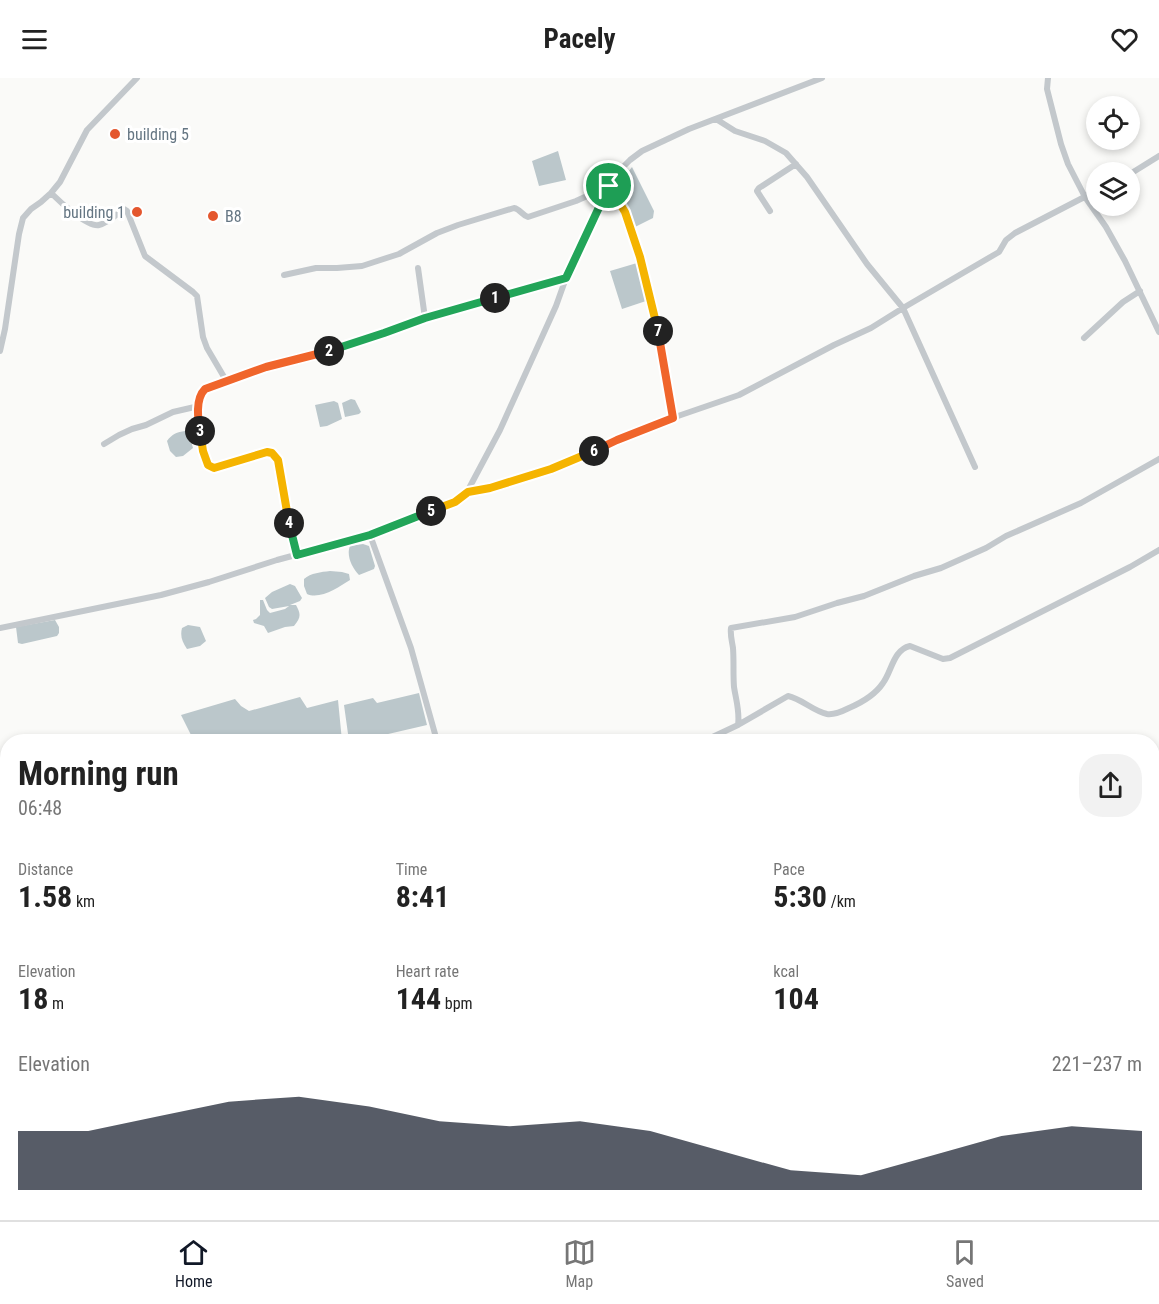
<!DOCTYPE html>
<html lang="en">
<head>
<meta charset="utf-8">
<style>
  :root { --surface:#fff; --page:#f2f2f2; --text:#222; --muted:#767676; --line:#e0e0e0; --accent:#111827 }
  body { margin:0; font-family:"Roboto Condensed",sans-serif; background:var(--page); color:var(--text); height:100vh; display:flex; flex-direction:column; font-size:22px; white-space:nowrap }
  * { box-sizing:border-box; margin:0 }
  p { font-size:20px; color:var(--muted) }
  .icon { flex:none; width:33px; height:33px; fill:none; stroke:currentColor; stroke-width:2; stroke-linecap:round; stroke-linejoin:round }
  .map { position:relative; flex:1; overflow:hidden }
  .panel { position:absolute; left:0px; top:656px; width:1160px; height:488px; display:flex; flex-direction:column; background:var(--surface); border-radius:24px 24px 0 0; box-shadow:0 3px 9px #0003 }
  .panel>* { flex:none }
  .fabs { position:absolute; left:1086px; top:18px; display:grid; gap:12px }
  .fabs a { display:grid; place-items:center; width:54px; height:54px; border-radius:50%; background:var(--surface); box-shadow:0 3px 9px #0003; font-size:30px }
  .pin { position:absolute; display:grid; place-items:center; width:51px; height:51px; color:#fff; margin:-26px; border:3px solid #fff; border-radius:50%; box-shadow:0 2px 6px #0007 }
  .km { position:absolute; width:30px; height:30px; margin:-15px; border-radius:50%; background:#222; color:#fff; font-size:16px; line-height:30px; text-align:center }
  .round { display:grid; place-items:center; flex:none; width:63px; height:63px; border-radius:24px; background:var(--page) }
  .summary { display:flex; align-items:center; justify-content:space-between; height:102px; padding:0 18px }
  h1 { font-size:33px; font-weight:700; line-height:45px }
  .metrics { display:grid; grid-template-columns:repeat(3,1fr); gap:9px; height:102px; padding:6px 18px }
  .metrics div { display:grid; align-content:center }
  .metrics b { font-size:30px; font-weight:700 }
  .metrics small { font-size:16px; font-weight:400 }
  .metrics p { font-size:16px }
  .chart { height:168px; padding:12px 18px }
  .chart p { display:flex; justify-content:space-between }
  .chart svg { width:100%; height:108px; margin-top:6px; fill:var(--accent); opacity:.7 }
  header { display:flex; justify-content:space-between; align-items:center; height:78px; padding:0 18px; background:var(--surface); font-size:27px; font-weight:700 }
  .tabs { display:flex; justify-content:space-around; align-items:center; height:84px; border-top:2px solid var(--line); background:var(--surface); font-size:16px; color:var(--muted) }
  .tabs a { display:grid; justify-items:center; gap:3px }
  .tabs .current { color:var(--accent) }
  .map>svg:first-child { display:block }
  .water { fill:#bbc7cb }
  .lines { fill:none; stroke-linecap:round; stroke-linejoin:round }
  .minor { stroke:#c3c8cc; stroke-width:6 }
  .major { stroke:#d6dbdf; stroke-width:8 }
  .split-1-casing { stroke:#fff; stroke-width:12 }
  .split-2-casing { stroke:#fff; stroke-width:12 }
  .split-3-casing { stroke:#fff; stroke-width:12 }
  .split-4-casing { stroke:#fff; stroke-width:12 }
  .split-5-casing { stroke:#fff; stroke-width:12 }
  .split-6-casing { stroke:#fff; stroke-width:12 }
  .split-7-casing { stroke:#fff; stroke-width:12 }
  .split-8-casing { stroke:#fff; stroke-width:12 }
  .split-1 { stroke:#22a559; stroke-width:8 }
  .split-2 { stroke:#22a559; stroke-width:8 }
  .split-3 { stroke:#f0652b; stroke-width:8 }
  .split-4 { stroke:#f5b400; stroke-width:8 }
  .split-5 { stroke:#22a559; stroke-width:8 }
  .split-6 { stroke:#f5b400; stroke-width:8 }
  .split-7 { stroke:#f0652b; stroke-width:8 }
  .split-8 { stroke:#f5b400; stroke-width:8 }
  .poi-dot { fill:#e4572e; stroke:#fff; stroke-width:2 }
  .labels { text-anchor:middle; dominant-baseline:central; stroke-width:6; stroke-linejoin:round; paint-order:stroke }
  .poi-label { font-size:16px; fill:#657683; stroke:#fff; text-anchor:start }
</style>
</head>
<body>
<header><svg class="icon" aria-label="menu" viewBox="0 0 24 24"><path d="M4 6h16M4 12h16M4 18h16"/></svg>Pacely<svg class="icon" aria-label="heart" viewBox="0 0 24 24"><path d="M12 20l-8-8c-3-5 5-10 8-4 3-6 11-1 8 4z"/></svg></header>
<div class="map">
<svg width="1159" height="1142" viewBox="0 0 1159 1142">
  <rect width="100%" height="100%" fill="#fafaf8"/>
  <path class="water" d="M558 73 566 102 539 108 532 83Z
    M632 89 654 133 653 140 635 149 616 110Z
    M637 185 646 223 622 231 610 193Z
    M351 321 355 322 361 334 359 336 345 339 342 325Z
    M334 323 338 325 342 341 327 348 320 349 315 327Z
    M185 353 189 356 193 370 183 378 176 379 170 373 167 363C172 356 177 354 185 353Z
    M363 466 369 468 375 488 374 491 359 497C352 490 346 477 350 468Z
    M330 493 342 494 349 496 350 502C339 509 320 522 307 516L304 508V501C311 495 321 494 330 493Z
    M290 506 295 508 302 520 300 523 290 527H296C301 536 301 540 294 548L285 549 268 555 264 548 254 545 253 542 256 541 260 537V522H263L267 532 270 535 285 531 289 528 272 531 269 529 265 520 272 514Z
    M55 542 59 549V555L57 558 22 566 18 565 16 549Z
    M188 547 200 549 206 563 200 568 187 571C182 564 180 558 182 550Z
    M419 615 427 647 358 663H349L344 627 373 620 377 625Z
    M300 619 307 630 338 622 342 663H194L181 637 235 621 241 628 249 633Z"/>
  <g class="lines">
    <path class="minor" d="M1048 0 1047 11 1061 66 1068 86 1085 119 1106 149 1125 183 1159 254
      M716 41 735 53 765 63 786 75 807 99 867 186 903 230 975 389
      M1130 96 1159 78
      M51 115C59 123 88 150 99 147 108 145 117 136 124 131L127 133 145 178 193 214 197 218 203 259 207 270 227 304
      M770 133 757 113 759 110 796 86
      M418 190 425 240
      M284 197 316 190H337L362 188 399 176 437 155 458 147 514 130C520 131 522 137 528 139L576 123 609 108C615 117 622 126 626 136 652 198 661 274 673 340
      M1084 260 1123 224 1140 213
      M0 273 5 251 19 156 23 140 31 131 41 124 51 115 60 104 87 52 137 0
      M104 366 119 357 132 351 146 347 173 334 199 328
      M467 414 490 410 551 391 583 379 617 362 649 348 739 317 834 267 871 250 903 230 999 174 1006 162 1015 155 1096 113
      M297 477 285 430 278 382C275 377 273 375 267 374L214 390 208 387C200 364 198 342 199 317L205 311 266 289 322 275 384 255 425 240 566 200
      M0 550 161 517 209 504 277 482 370 457
      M738 647C740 634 736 622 734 609 733 596 734 583 733 570 732 563 730 557 731 550L795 539 837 525 864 518 914 498 941 490 986 470 1006 458 1081 425 1159 381
      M437 663 411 570 370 457 455 424 467 414 500 352 556 228 566 200 609 108 621 91 630 82 642 73 689 51 822 0
      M704 663 738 647 788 618C802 621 813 633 827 636 834 637 843 633 849 630 863 624 875 617 883 605 892 593 893 572 910 568L943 581 950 580 1130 489 1159 472
      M0 829 8 822
      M0 1061 8 1055
      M240 1136 241 1142
      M343 1136 353 1142
      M408 1142 410 1136"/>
    <path class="major" d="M1152 780 1159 775
      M517 1142 529 1136"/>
  </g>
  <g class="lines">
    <g class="split-1-casing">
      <path id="split-1" d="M495 220 566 200 609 108"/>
    </g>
    <g class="split-2-casing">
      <path id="split-2" d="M329 273 384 255 425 240 495 220"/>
    </g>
    <g class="split-3-casing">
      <path id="split-3" d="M200 353C198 341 195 321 205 311L266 289 329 273"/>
    </g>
    <g class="split-4-casing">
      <path id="split-4" d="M200 353 203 373 208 387 214 390 267 374 272 375 278 382 289 445"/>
    </g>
    <g class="split-5-casing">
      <path id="split-5" d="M289 445 297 477 370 457 431 433"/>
    </g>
    <g class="split-6-casing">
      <path id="split-6" d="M431 433 455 424 468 414 490 410 551 391 594 373"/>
    </g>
    <g class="split-7-casing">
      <path id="split-7" d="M594 373 617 362 673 340 658 253"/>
    </g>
    <g class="split-8-casing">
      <path id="split-8" d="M609 108 625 134 640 179 658 253"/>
    </g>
    <use href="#split-1" class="split-1"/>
    <use href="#split-2" class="split-2"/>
    <use href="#split-3" class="split-3"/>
    <use href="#split-4" class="split-4"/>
    <use href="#split-5" class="split-5"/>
    <use href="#split-6" class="split-6"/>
    <use href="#split-7" class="split-7"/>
    <use href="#split-8" class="split-8"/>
  </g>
  <g class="poi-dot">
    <circle cx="115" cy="56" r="6"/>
    <circle cx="137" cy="134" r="6"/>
    <circle cx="213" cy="138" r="6"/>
  </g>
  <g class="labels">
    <g class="poi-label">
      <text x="127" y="56">building 5</text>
      <text x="125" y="134" text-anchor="end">building 1</text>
      <text x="225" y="138">B8</text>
    </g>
  </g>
</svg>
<div class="fabs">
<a><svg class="icon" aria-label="locate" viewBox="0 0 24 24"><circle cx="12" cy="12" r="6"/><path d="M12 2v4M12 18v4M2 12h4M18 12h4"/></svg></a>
<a><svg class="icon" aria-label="layers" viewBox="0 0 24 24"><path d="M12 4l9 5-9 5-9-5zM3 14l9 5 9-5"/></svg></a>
</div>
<div class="pin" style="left:609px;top:108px;background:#1e9e55"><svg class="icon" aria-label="arrive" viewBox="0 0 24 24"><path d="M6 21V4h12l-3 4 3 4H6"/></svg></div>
<b class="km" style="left:495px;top:220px">1</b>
<b class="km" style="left:329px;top:273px">2</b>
<b class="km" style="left:200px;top:353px">3</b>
<b class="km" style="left:289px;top:445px">4</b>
<b class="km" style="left:431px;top:433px">5</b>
<b class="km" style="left:594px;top:373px">6</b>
<b class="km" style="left:658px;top:253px">7</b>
<section class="panel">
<div class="summary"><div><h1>Morning run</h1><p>06:48</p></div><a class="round"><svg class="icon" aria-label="share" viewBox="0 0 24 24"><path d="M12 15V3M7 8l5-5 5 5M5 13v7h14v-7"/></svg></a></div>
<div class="metrics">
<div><p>Distance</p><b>1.58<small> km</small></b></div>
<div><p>Time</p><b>8:41</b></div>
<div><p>Pace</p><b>5:30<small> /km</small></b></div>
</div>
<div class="metrics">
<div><p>Elevation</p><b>18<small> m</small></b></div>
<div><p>Heart rate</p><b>144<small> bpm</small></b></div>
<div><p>kcal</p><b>104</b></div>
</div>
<div class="chart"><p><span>Elevation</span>221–237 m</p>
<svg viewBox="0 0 160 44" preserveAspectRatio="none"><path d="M0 44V20L10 20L20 14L30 8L40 6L50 10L60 16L70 18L80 16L90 20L100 28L110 36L120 38L130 30L140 22L150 18L160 20V44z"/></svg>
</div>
</section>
</div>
<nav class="tabs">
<a class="current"><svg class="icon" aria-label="home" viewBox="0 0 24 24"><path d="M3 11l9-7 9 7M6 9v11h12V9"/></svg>Home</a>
<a><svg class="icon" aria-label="map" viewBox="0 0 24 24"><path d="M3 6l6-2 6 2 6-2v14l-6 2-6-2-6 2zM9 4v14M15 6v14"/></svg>Map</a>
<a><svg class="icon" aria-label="saved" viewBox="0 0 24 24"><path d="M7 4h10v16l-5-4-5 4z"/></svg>Saved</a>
</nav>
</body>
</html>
